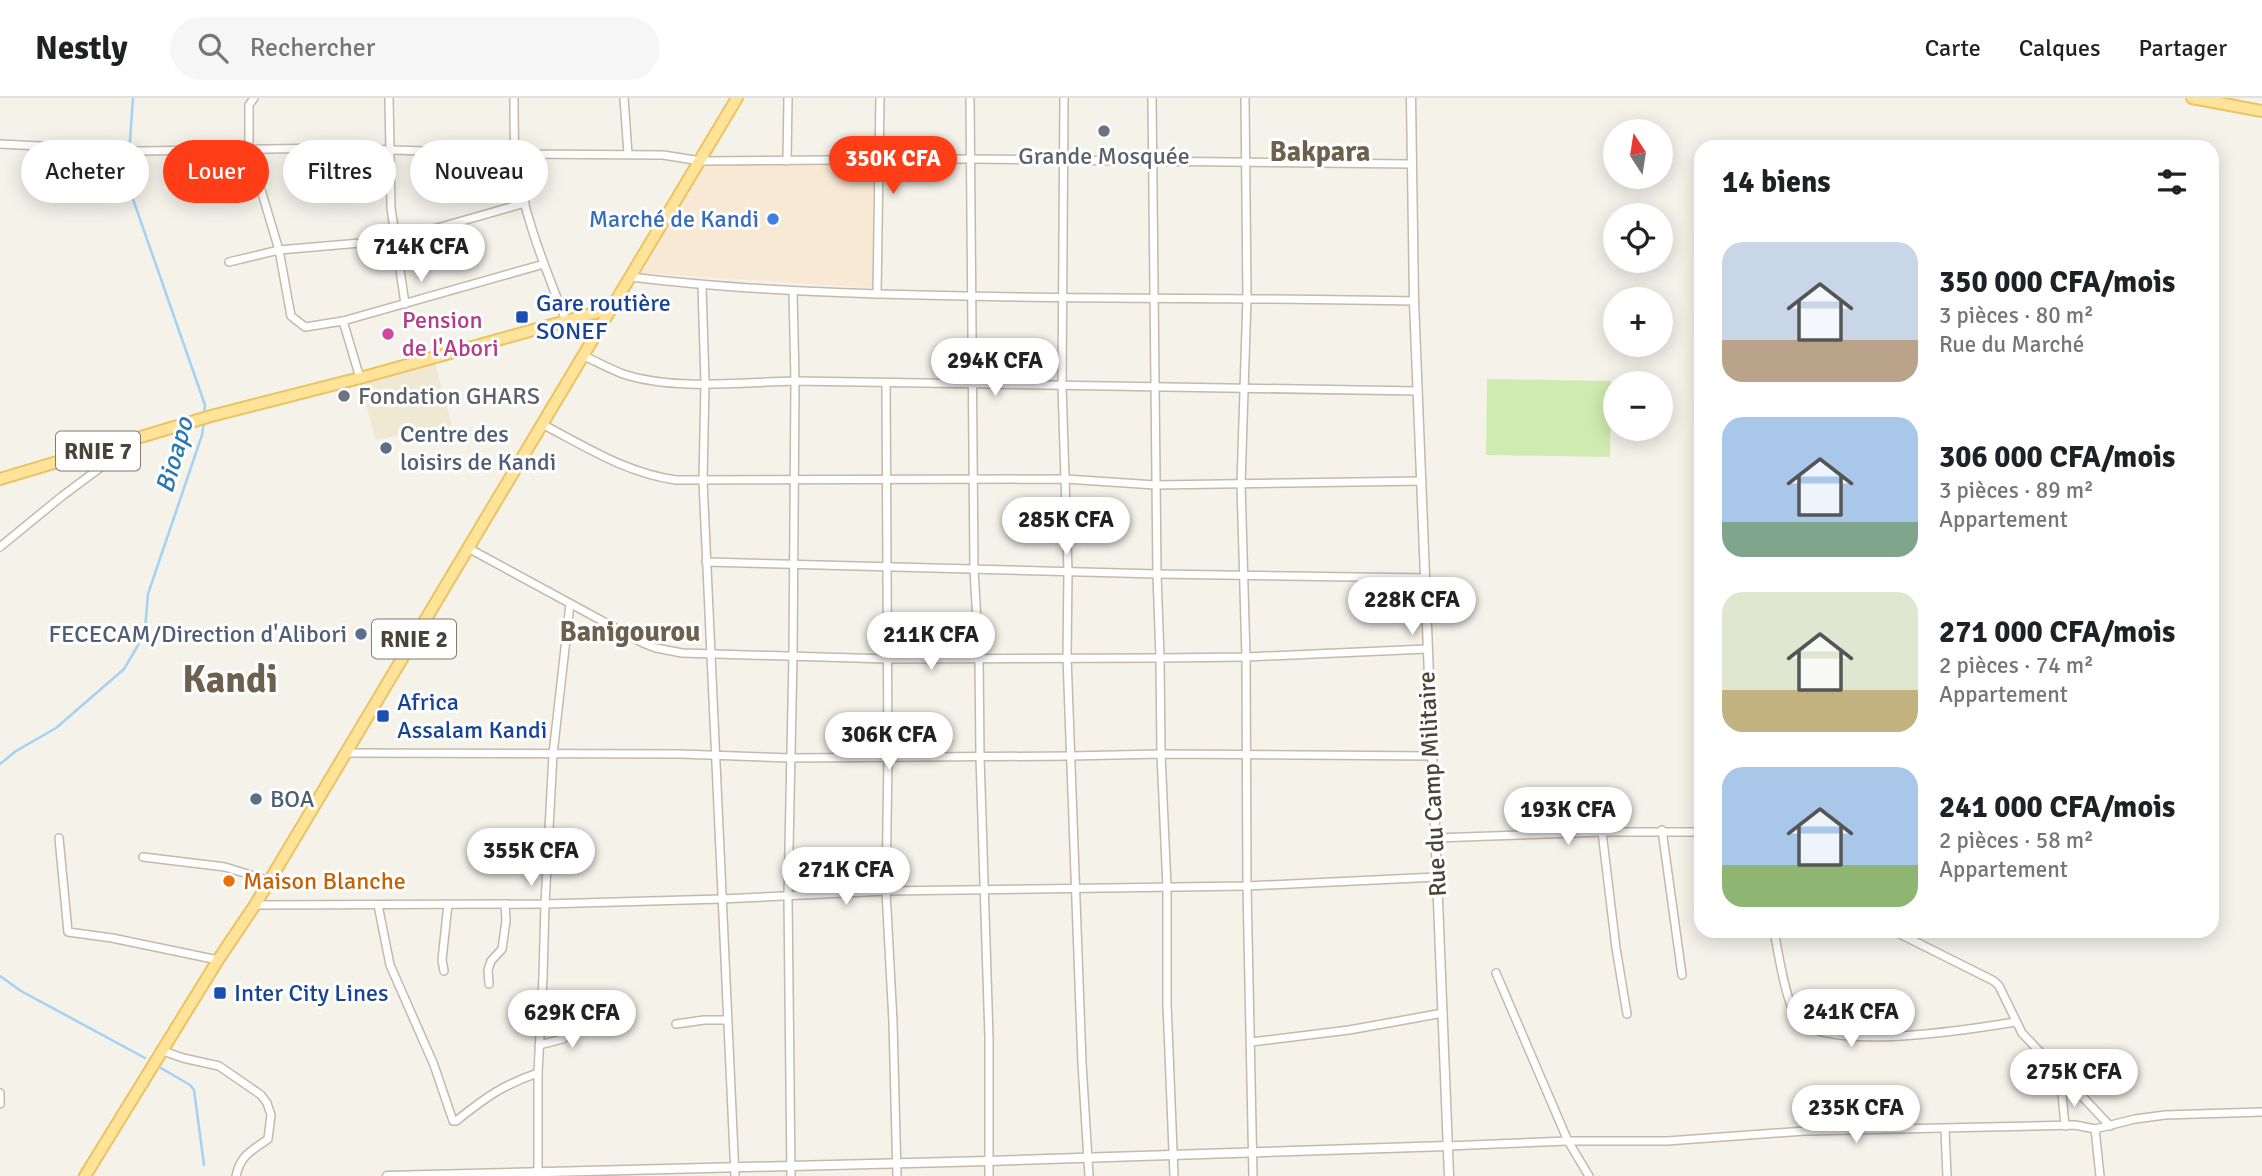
<!DOCTYPE html>
<html lang="fr">
<head>
<meta charset="utf-8">
<style>
	:root { --surface:#fff; --page:#f6f6f6; --text:#202124; --muted:#757577; --line:#e0e0e0; --accent:#ff3d17 }
	body { margin:0; font-family:Signika,sans-serif; background:var(--page); color:var(--text); height:100vh; display:flex; flex-direction:column; font-size:26px; white-space:nowrap }
	* { box-sizing:border-box; margin:0 }
	p { font-size:23px; color:var(--muted) }
	.icon { flex:none; width:38px; height:38px; fill:none; stroke:currentColor; stroke-width:2; stroke-linecap:round; stroke-linejoin:round }
	.map { position:relative; flex:1; overflow:hidden }
	.details { position:absolute; left:1694px; top:42px; width:525px; height:798px; display:flex; flex-direction:column; background:var(--surface); border-radius:21px; box-shadow:0 4px 18px #0003 }
	.details>* { flex:none }
	.guide { position:absolute; left:21px; top:42px; width:665px; height:63px; display:flex; gap:14px }
	.needle { width:46px; rotate:348deg }
	.buttons { position:absolute; left:1603px; top:21px; display:grid; gap:14px }
	.buttons a { display:grid; place-items:center; width:70px; height:70px; border-radius:50%; background:var(--surface); box-shadow:0 4px 18px #0003; font-size:35px }
	.price { position:absolute; translate:-50% -60px; padding:0 16px; border-radius:24px; background:#fff; color:#222; font-size:23px; line-height:46px; filter:drop-shadow(0 2px 4px #0008) }
	.price::after { content:''; position:absolute; left:50%; top:42px; width:21px; height:16px; margin-left:-10px; background:inherit; clip-path:polygon(0 0,100% 0,50% 100%) }
	.price.selected { background:var(--accent); color:#fff }
	ul { padding:0; list-style:none }
	li { display:flex; align-items:center; gap:21px; height:175px; padding:0 28px }
	li span { display:grid; place-items:center; flex:none; width:196px; height:140px; border-radius:21px; color:#555 }
	li>.icon { margin-inline-start:auto }
	span .icon { width:84px; height:84px; fill:#fffc; stroke-width:1 }
	li b { font-size:30px }
	h2 { display:flex; justify-content:space-between; align-items:center; height:84px; padding:0 28px; font-size:30px }
	.pill { padding:0 24px; border-radius:32px; background:var(--surface); box-shadow:0 4px 18px #0003; font-size:24px; line-height:63px }
	.pill.selected { background:var(--accent); color:#fff }
	header { display:flex; align-items:center; gap:42px; box-sizing:border-box; height:98px; padding:0 35px; background:var(--surface); border-bottom:2px solid var(--line) }
	header strong { font-size:33px }
	nav { display:flex; gap:38px; margin-inline-start:auto; font-size:24px }
	.search { width:490px; height:63px; background:var(--page); display:flex; align-items:center; gap:18px; box-sizing:border-box; padding:0 24px; border-radius:38px; color:var(--muted); font-size:26px }
	.map>svg:first-child { display:block }
</style>
</head>
<body>
<header>
<strong>Nestly</strong>
<div class="search"><svg class="icon" aria-label="search" viewBox="0 0 24 24"><circle cx="10" cy="10" r="6"/><path d="M15 15l6 6"/></svg>Rechercher</div>
<nav><a>Carte</a><a>Calques</a><a>Partager</a></nav>
</header>
<div class="map">
<svg width="2262" height="1078" viewBox="0 0 2262 1078">
	<rect width="100%" height="100%" fill="#f5f2ea"/>
	<path fill="#f8e9d4" d="M704,67H874L873,190L642,175Z"/>
	<path fill="#efe8d3" d="M435,265L452,328L376,342L360,287Z"/>
	<path fill="#d0ebb1" d="M1487,281L1611,283L1610,359L1486,357Z"/>
	<g fill="none" stroke-linecap="round" stroke-linejoin="round">
		<g stroke="#a4d2f4" stroke-width="2.5">
			<path d="M133,0L127,84L205,307L204,316"/>
			<path d="M0,666L16,653L56,630L124,571L137,549L145,531L148,496L202,337L204,323"/>
			<path d="M0,878L21,893L145,960"/>
			<path d="M161,970L190,987L194,992L204,1067"/>
		</g>
		<g stroke="#c2baab" stroke-width="10">
			<g id="minor">
				<path d="M254,0L249,7V52L279,152L291,218L305,229L343,223L544,166"/>
				<path d="M389,0L391,110L405,206"/>
				<path d="M514,0C514,18 514,37 515,55C521,112 545,169 566,223"/>
				<path d="M624,0L628,56"/>
				<path d="M970,0L974,471L979,559L980,659L989,939V1078"/>
				<path d="M1064,0L1062,288L1068,473L1067,559L1082,965L1089,1078"/>
				<path d="M1152,0L1157,476L1160,560L1161,656L1167,789V905L1174,1078"/>
				<path d="M1245,0L1247,200L1241,386L1246,559L1247,788L1253,1078"/>
				<path d="M0,46L142,53L330,50L515,56L663,57L701,63L971,61L1411,66"/>
				<path d="M787,63L788,0"/>
				<path d="M229,164L279,152L395,142L525,105"/>
				<path d="M631,179C728,191 824,195 921,197C1085,202 1249,199 1414,203"/>
				<path d="M702,188L705,285L703,383L735,1078"/>
				<path d="M877,196L880,0"/>
				<path d="M343,223L360,280"/>
				<path d="M584,258C597,264 610,271 623,276C675,293 742,284 795,283L1418,293"/>
				<path d="M886,285L888,660L886,793L893,924L897,1078"/>
				<path d="M542,326C586,349 626,375 676,382L1066,381L1155,387L1422,383"/>
				<path d="M0,449L61,399L136,343"/>
				<path d="M468,450L643,545L656,550L682,555L888,561L1160,560L1246,559L1426,551"/>
				<path d="M706,464L1157,476L1424,480"/>
				<path d="M346,655L680,656L791,660L1070,658L1161,656L1432,658"/>
				<path d="M1662,732L1682,877"/>
				<path d="M1602,734L1616,850L1627,916"/>
				<path d="M59,740L68,834L112,840L218,862"/>
				<path d="M1436,740L1602,734H1701"/>
				<path d="M143,759L225,769L270,783"/>
				<path d="M255,807L545,806L721,801L886,793L1247,788L1437,779"/>
				<path d="M378,807L390,867L434,967L453,1023H456C485,1000 502,987 538,975"/>
				<path d="M1774,833C1778,853 1786,907 1798,921C1826,955 1973,931 2015,924"/>
				<path d="M1894,833L1994,883L1999,888L2022,935L2060,975L2065,1028"/>
				<path d="M444,873L442,862L448,806"/>
				<path d="M1496,875L1568,1043L1589,1078"/>
				<path d="M489,886L488,872L491,863L502,851L506,823L505,806"/>
				<path d="M676,926L704,922H727"/>
				<path d="M1251,944L1349,932L1443,915"/>
				<path d="M539,947L563,941L581,921"/>
				<path d="M163,953L183,960L219,968L261,997L267,1005L271,1017L268,1041C252,1053 241,1056 236,1078"/>
				<path d="M2060,975L2110,1028"/>
				<path d="M0,995V1006"/>
				<path d="M2095,1031L2100,1078"/>
				<path d="M1945,1032L1947,1078"/>
				<path d="M1447,1048L1568,1043H1667L1805,1033L2075,1027L2095,1031L2135,1021L2165,1017L2262,1014"/>
				<path d="M538,1078V975L543,879L545,806L553,656L570,506"/>
				<path d="M791,1078L788,798L793,558L795,283L793,193"/>
			</g>
		</g>
		<g stroke="#c2baab" stroke-width="11">
			<g id="tertiary">
				<path d="M1411,0L1414,203L1449,1078"/>
				<path d="M387,1078L989,1063L1447,1048"/>
			</g>
		</g>
		<g stroke="#eac363" stroke-width="14">
			<g id="primary">
				<path d="M2192,0L2262,13"/>
				<path d="M0,381L211,318L360,280L613,210"/>
				<path d="M85,1078L218,862L255,807L737,0"/>
			</g>
		</g>
		<use href="#minor" stroke="#fff" stroke-width="7"/>
		<use href="#tertiary" stroke="#fff" stroke-width="8"/>
		<use href="#primary" stroke="#ffe399" stroke-width="10"/>
	</g>
	<g fill="#6b7280" stroke="#fff" stroke-width="2.5">
		<circle cx="1104" cy="33" r="7"/>
		<circle cx="344" cy="298" r="7"/>
	</g>
	<circle fill="#3f7fe0" stroke="#fff" stroke-width="2.5" cx="773" cy="121" r="7"/>
	<g fill="#1a4fb4" stroke="#fff" stroke-width="2.5">
		<rect x="515" y="212" width="14" height="14" rx="3.5"/>
		<rect x="376" y="611" width="14" height="14" rx="3.5"/>
		<rect x="213" y="888" width="14" height="14" rx="3.5"/>
	</g>
	<circle fill="#d1479c" stroke="#fff" stroke-width="2.5" cx="388" cy="236" r="7"/>
	<g fill="#5c6f8a" stroke="#fff" stroke-width="2.5">
		<circle cx="386" cy="350" r="7"/>
		<circle cx="361" cy="536" r="7"/>
		<circle cx="256" cy="701" r="7"/>
	</g>
	<circle fill="#e8710a" stroke="#fff" stroke-width="2.5" cx="229" cy="783" r="7"/>
	<g text-anchor="middle" stroke-width="6" stroke-linejoin="round" paint-order="stroke">
		<g fill="#fff" stroke="#807b73" stroke-width="2">
			<rect x="56" y="333.5" width="84" height="39" rx="5"/>
			<rect x="372" y="521.5" width="84" height="39" rx="5"/>
		</g>
		<g font-size="23" font-weight="bold" fill="#4a4337">
			<text x="98" y="361">RNIE 7</text>
			<text x="414" y="549">RNIE 2</text>
		</g>
		<g font-size="24" fill="#5b616d" stroke="#fff">
			<text x="1104" y="66">Grande Mosquée</text>
			<text x="358" y="306" text-anchor="start">Fondation GHARS</text>
		</g>
		<g font-size="24" fill="#366cbe" stroke="#fff" text-anchor="end">
			<text x="759" y="129">Marché de Kandi</text>
		</g>
		<g font-size="24" fill="#164399" stroke="#fff" text-anchor="start">
			<text x="536" y="213">Gare routière<tspan x="536" dy="28">SONEF</tspan></text>
			<text x="397" y="612">Africa<tspan x="397" dy="28">Assalam Kandi</tspan></text>
			<text x="234" y="903">Inter City Lines</text>
		</g>
		<g font-size="24" fill="#b23c85" stroke="#fff" text-anchor="start">
			<text x="402" y="230">Pension<tspan x="402" dy="28">de l'Abori</tspan></text>
		</g>
		<g font-size="24" fill="#4e5e75" stroke="#fff" text-anchor="start">
			<text x="400" y="344">Centre des<tspan x="400" dy="28">loisirs de Kandi</tspan></text>
			<text x="347" y="544" text-anchor="end">FECECAM/Direction d'Alibori</text>
			<text x="270" y="709">BOA</text>
		</g>
		<g font-size="24" fill="#4a4337" stroke="#fff">
			<text transform="translate(1432 686) rotate(-93)" y="8">Rue du Camp Militaire</text>
		</g>
		<g font-size="24" fill="#c56008" stroke="#fff" text-anchor="start">
			<text x="243" y="791">Maison Blanche</text>
		</g>
		<g font-size="26" font-style="italic" fill="#2878b4" stroke="#fff">
			<text transform="translate(174 357) rotate(-74)" y="9">Bioapo</text>
		</g>
		<g font-size="28" font-weight="bold" fill="#6d614e" stroke="#fff">
			<text x="1320" y="63">Bakpara</text>
			<text x="630" y="543">Banigourou</text>
		</g>
		<g font-size="38" font-weight="bold" fill="#6d614e" stroke="#fff">
			<text x="230" y="594">Kandi</text>
		</g>
	</g>
</svg>
<div class="buttons">
<a><svg class="needle" viewBox="-14 -14 28 28"><path d="M0-13l5 13h-10z" fill="#e53935"/><path d="M0 13l5-13h-10z" fill="#757577"/></svg></a>
<a><svg class="icon" aria-label="locate" viewBox="0 0 24 24"><circle cx="12" cy="12" r="6"/><path d="M12 2v4M12 18v4M2 12h4M18 12h4"/></svg></a>
<a>+</a>
<a>−</a>
</div>
<b class="price selected" style="left:893px;top:98px">350K CFA</b>
<b class="price" style="left:421px;top:186px">714K CFA</b>
<b class="price" style="left:995px;top:300px">294K CFA</b>
<b class="price" style="left:1066px;top:459px">285K CFA</b>
<b class="price" style="left:1412px;top:539px">228K CFA</b>
<b class="price" style="left:931px;top:574px">211K CFA</b>
<b class="price" style="left:889px;top:674px">306K CFA</b>
<b class="price" style="left:1568px;top:749px">193K CFA</b>
<b class="price" style="left:531px;top:790px">355K CFA</b>
<b class="price" style="left:846px;top:809px">271K CFA</b>
<b class="price" style="left:1851px;top:951px">241K CFA</b>
<b class="price" style="left:572px;top:952px">629K CFA</b>
<b class="price" style="left:2074px;top:1011px">275K CFA</b>
<b class="price" style="left:1856px;top:1047px">235K CFA</b>
<div class="guide">
<a class="pill">Acheter</a>
<a class="pill selected">Louer</a>
<a class="pill">Filtres</a>
<a class="pill">Nouveau</a>
</div>
<section class="details">
<h2>14 biens<svg class="icon" aria-label="filters" viewBox="0 0 24 24"><path d="M4 7h16M4 17h16"/><circle cx="9" cy="7" r="2"/><circle cx="15" cy="17" r="2"/></svg></h2>
<ul>
<li><span style="background:linear-gradient(#c9d6e8 70%,#b9a48a 0)"><svg class="icon" aria-label="home" viewBox="0 0 24 24"><path d="M3 11l9-7 9 7M6 9v11h12V9"/></svg></span><div><b>350 000 CFA/mois</b><p>3 pièces · 80 m²</p><p>Rue du Marché</p></div></li>
<li><span style="background:linear-gradient(#a9c7e8 75%,#7fa58c 0)"><svg class="icon" aria-label="home" viewBox="0 0 24 24"><path d="M3 11l9-7 9 7M6 9v11h12V9"/></svg></span><div><b>306 000 CFA/mois</b><p>3 pièces · 89 m²</p><p>Appartement</p></div></li>
<li><span style="background:linear-gradient(#dfe7d0 70%,#c2b280 0)"><svg class="icon" aria-label="home" viewBox="0 0 24 24"><path d="M3 11l9-7 9 7M6 9v11h12V9"/></svg></span><div><b>271 000 CFA/mois</b><p>2 pièces · 74 m²</p><p>Appartement</p></div></li>
<li><span style="background:linear-gradient(#a9c7e8 70%,#8fb573 0)"><svg class="icon" aria-label="home" viewBox="0 0 24 24"><path d="M3 11l9-7 9 7M6 9v11h12V9"/></svg></span><div><b>241 000 CFA/mois</b><p>2 pièces · 58 m²</p><p>Appartement</p></div></li>
</ul>
</section>
</div>
</body>
</html>
